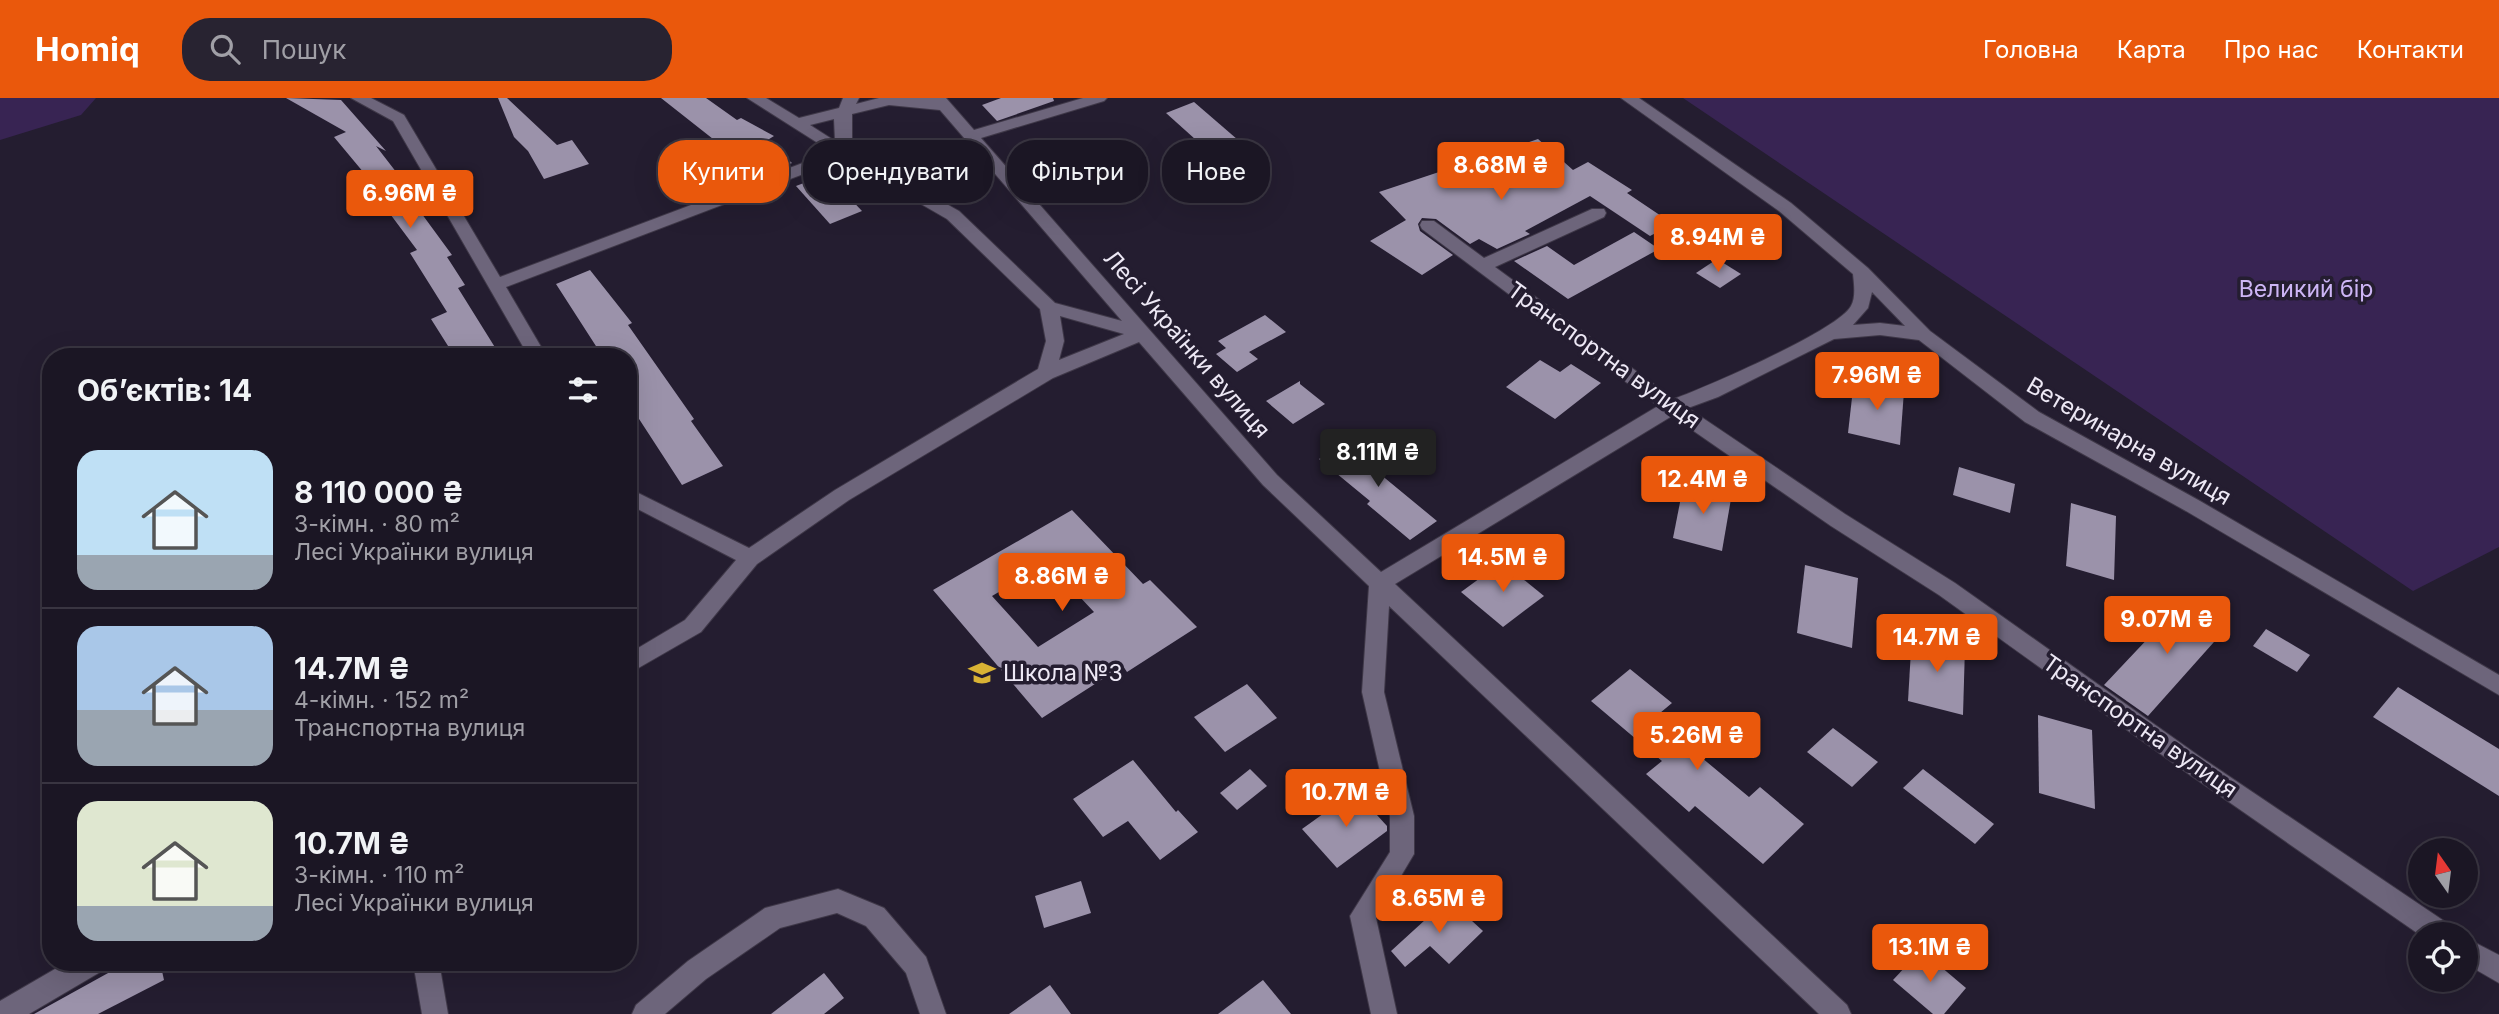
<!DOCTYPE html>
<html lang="uk">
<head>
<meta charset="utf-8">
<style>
	:root { --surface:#1b1624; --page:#282331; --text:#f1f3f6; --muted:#a09fa6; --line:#393541; --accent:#ea580c }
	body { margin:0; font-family:Inter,sans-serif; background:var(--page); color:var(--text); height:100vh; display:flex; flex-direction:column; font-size:26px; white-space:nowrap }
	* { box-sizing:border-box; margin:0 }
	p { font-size:23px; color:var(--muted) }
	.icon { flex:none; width:38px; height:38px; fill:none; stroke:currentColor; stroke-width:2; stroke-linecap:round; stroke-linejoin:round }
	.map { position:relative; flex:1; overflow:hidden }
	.side { position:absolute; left:42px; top:250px; width:595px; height:623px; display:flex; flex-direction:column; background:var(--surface); border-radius:28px; box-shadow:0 7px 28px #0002,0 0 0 2px var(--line) }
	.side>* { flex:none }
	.banner { position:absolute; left:658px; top:42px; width:665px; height:63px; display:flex; gap:14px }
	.needle { width:46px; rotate:346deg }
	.fabs { position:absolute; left:2408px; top:740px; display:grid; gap:14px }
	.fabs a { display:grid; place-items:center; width:70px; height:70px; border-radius:50%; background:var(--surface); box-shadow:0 7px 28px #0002,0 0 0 2px var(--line); font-size:35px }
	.price { position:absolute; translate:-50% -60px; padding:0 16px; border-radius:7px; background:var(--accent); color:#fff; font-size:23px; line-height:46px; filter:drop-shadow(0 2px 4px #0008) }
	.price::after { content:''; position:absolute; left:50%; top:42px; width:21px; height:16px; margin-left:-10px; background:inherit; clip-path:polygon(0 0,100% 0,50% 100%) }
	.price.current { background:#222; color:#fff }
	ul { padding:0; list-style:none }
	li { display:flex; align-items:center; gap:21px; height:175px; padding:0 35px }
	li+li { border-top:2px solid var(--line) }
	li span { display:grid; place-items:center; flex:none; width:196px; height:140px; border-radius:21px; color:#555 }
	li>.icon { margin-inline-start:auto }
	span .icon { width:84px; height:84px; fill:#fffc; stroke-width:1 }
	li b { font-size:30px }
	h2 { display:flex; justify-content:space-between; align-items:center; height:84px; padding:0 35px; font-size:30px }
	.tag { padding:0 24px; border-radius:28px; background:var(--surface); box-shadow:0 7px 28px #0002,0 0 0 2px var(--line); font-size:24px; line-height:63px }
	.tag.current { background:var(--accent); color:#fff }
	header { display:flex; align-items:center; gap:42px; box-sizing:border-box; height:98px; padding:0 35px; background:var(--accent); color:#fff }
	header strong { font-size:33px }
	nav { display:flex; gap:38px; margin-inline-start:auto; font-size:24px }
	.search { width:490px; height:63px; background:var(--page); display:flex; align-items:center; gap:18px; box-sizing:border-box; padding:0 24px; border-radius:28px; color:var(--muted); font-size:26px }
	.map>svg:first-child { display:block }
</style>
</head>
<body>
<header>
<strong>Homiq</strong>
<div class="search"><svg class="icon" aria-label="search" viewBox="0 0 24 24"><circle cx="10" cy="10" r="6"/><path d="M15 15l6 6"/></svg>Пошук</div>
<nav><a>Головна</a><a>Карта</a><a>Про нас</a><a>Контакти</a></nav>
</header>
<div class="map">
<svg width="2499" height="916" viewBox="0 0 2499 916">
	<rect width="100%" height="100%" fill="#241d30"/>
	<g fill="#382453">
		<path d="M0,0H96L81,17L0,42Z"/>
		<path d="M1683,0H2499V449L2413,493Z"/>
	</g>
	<g fill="#9b92aa" fill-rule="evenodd">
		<path d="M286,0L341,2L386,53L376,48L424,110L419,112L452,157L447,159L465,187L458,190L501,259H455L431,221L447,214L410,155L417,152L370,89L374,87L334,39L346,34Z"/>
		<path d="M498,0H507L557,47L572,42L589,66L544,81L528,53L514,39Z"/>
		<path d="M661,0H706L737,22L741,20L774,38L766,43L792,65L760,78Z"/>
		<path d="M1001,0H1053L1054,3L997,23L982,7Z"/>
		<path d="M1194,4L1245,48L1215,59L1166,15Z"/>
		<path d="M1538,41L1573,72L1588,64L1632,92L1627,95L1673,126L1650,138L1590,98L1525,133L1530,136L1497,151L1479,141L1470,146L1436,121L1422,120L1418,126L1420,133L1453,157L1422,177L1370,143L1406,122L1379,94Z"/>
		<path d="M827,76L862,113L830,126L796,88Z"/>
		<path d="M1634,134L1659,151L1568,201L1514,163L1547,148L1574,167Z"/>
		<path d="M1717,161L1741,176L1720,190L1696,175Z"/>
		<path d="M590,172L632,225L628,227L694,321L691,323L723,368L682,387L628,304V259H603L556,186Z"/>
		<path d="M1265,217L1286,234L1249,254L1258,261L1237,274L1216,256L1226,250L1218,243Z"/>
		<path d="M1540,262L1560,274L1571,266L1601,285L1555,321L1506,289Z"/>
		<path d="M1854,282L1904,293L1900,347L1848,335Z"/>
		<path d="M1300,283V286L1325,306L1293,326L1266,303Z"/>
		<path d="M1351,340L1372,357L1363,362L1437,423L1410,442L1367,406L1370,403L1319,361Z"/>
		<path d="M1959,369L2015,386L2010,415L1953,397Z"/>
		<path d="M1684,384L1732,395L1722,453L1673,440Z"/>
		<path d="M2071,405L2116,418L2114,482L2066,468Z"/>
		<path d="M1072,412L1143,486L1150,482L1197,529L1127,574L1123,568L1042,620L933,492ZM1048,465L1094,514L1038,549L992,498Z"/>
		<path d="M1502,464L1544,498L1503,529L1461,494Z"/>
		<path d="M1805,467L1858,480L1852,550L1797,535Z"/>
		<path d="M2187,499L2230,526L2148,618L2104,587Z"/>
		<path d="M2266,531L2310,557L2297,574L2253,548Z"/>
		<path d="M1912,535L1965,549L1963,617L1908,603Z"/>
		<path d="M1630,571L1672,605L1654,620L1749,699L1760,689L1804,726L1763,766L1695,708L1689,714L1646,676L1662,663L1591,603Z"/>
		<path d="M1247,586L1277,620L1225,654L1194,619Z"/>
		<path d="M2398,589L2499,651V698L2373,619Z"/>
		<path d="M2038,617L2092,632L2095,711L2039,695Z"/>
		<path d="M1833,630L1878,664L1852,689L1807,654Z"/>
		<path d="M1133,662L1176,714L1178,712L1198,734L1160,762L1128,723L1103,739L1073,701Z"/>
		<path d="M1250,671L1267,688L1237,712L1220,695Z"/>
		<path d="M1923,671L1994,726L1975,746L1903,690Z"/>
		<path d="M1355,693L1387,728V733L1337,770L1302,731Z"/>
		<path d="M1081,783L1091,815L1044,830L1035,798Z"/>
		<path d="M1448,801L1483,833L1449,866L1430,848L1405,869L1391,853Z"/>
		<path d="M1921,852L1966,890L1944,916H1933L1893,882Z"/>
		<path d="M128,864H160L164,882L98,916H34Z"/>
		<path d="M824,875L844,900L824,916H771Z"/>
		<path d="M1263,882L1291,916H1218Z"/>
		<path d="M1050,887L1071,916H1009Z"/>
	</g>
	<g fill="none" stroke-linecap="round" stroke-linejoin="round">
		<g stroke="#3f3848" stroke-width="2">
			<g id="minor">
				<path d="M351,0H371L404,17L500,179L832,54L747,0H766L799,20L839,10L843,0H859L856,6L879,0H946L974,32L1083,0H1107L1104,3L981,40L1277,377L1381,474L1658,308L1422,131L1420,127L1422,123H1434L1484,160L1592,111H1604L1606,115L1604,119L1495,169L1674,301C1706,289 1837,233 1851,208C1856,199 1854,186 1853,176L1779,113L1621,0H1639L1791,105L1868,170L1930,233L2039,314L2200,403L2499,577V597L2186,413L2025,324L1919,242L1880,237L1834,241L1718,299L1688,310L1845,416L1955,485L2199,658L2450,827L2454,836L2420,837L2183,672L1939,497L1831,428L1672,318L1395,486L1847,907L1851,916H1819L1389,508L1384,594L1414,718V756L1376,820L1397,916H1371L1350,818L1390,754V718L1362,594L1369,488L1263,387L1139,244L1053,280L849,402L757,466L701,534L628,576V556L685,522L736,462L628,406V390L749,450L835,392L1038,271L1046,243L1040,211L947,121L843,61L506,189L547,259H529L393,23ZM889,7L940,12L1122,223L1055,205L959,113L852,53V16ZM834,21L835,43L810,27ZM1872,194L1905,228L1880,225L1853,227L1868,210ZM1060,218L1124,236L1059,262L1064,243Z"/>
				<path d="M838,791L884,810L926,859L946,916H920L906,875L866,828L837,815L780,830L706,881L665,916H632L636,907L688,863L765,810Z"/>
				<path d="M2466,840L2499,857V885L2466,866Z"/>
				<path d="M67,864H106L102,873L29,916H0V903Z"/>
				<path d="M413,864H439L448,916H422Z"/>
			</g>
		</g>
		<use href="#minor" fill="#6d657b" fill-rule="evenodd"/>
	</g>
	<defs>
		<g id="school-bare" transform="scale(2.1)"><path d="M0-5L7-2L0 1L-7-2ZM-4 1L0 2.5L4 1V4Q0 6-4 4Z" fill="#d9b334" stroke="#241d30" stroke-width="2.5" paint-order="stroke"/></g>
	</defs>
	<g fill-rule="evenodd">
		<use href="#school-bare" x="982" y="575"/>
	</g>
	<g text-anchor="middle" stroke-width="7" stroke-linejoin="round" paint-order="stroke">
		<g font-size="23" fill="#cdb5f5" stroke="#241d30">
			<text x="2306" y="199">Великий бір</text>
		</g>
		<g font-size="23" fill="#ede8f5" stroke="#241d30">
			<text transform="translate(1187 246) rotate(49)" y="8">Лесі Українки вулиця</text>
			<text transform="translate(1604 257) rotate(36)" y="8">Транспортна вулиця</text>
			<text transform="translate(2129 343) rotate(30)" y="8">Ветеринарна вулиця</text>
			<text transform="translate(2140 628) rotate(35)" y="8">Транспортна вулиця</text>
		</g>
		<g font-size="23" fill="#ede8f5" stroke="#241d30" text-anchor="start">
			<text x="1003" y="583">Школа №3</text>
		</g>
	</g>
</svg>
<div class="fabs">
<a><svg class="needle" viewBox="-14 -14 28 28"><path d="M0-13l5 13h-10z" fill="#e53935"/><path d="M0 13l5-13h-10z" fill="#a09fa6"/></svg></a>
<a><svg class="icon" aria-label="locate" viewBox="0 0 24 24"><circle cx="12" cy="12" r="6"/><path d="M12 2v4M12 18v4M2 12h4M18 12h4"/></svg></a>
</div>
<b class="price" style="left:1501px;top:104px">8.68M ₴</b>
<b class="price" style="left:410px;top:132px">6.96M ₴</b>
<b class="price" style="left:1718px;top:176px">8.94M ₴</b>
<b class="price" style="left:1877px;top:314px">7.96M ₴</b>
<b class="price current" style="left:1378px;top:391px">8.11M ₴</b>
<b class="price" style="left:1703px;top:418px">12.4M ₴</b>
<b class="price" style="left:1503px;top:496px">14.5M ₴</b>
<b class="price" style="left:1062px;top:515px">8.86M ₴</b>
<b class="price" style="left:2167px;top:558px">9.07M ₴</b>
<b class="price" style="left:1937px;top:576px">14.7M ₴</b>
<b class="price" style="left:1697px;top:674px">5.26M ₴</b>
<b class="price" style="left:1346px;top:731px">10.7M ₴</b>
<b class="price" style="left:1439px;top:837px">8.65M ₴</b>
<b class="price" style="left:1930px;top:886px">13.1M ₴</b>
<div class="banner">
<a class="tag current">Купити</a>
<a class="tag">Орендувати</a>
<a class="tag">Фільтри</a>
<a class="tag">Нове</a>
</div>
<section class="side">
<h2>Об’єктів: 14<svg class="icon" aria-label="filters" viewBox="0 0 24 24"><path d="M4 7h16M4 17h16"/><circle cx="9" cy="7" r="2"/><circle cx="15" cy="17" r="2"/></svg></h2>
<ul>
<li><span style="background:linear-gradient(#bfe0f5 75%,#9aa5b1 0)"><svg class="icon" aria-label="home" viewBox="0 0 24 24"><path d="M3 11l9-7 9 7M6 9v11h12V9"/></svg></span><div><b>8 110 000 ₴</b><p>3-кімн. · 80 m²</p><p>Лесі Українки вулиця</p></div></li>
<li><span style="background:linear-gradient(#a9c7e8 60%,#9aa5b1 0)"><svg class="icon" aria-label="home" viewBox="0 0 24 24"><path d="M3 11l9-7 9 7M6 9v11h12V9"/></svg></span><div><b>14.7M ₴</b><p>4-кімн. · 152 m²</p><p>Транспортна вулиця</p></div></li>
<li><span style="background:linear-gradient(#dfe7d0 75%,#9aa5b1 0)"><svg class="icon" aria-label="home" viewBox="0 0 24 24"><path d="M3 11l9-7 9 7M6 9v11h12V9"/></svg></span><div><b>10.7M ₴</b><p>3-кімн. · 110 m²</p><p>Лесі Українки вулиця</p></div></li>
</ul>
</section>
</div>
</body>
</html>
